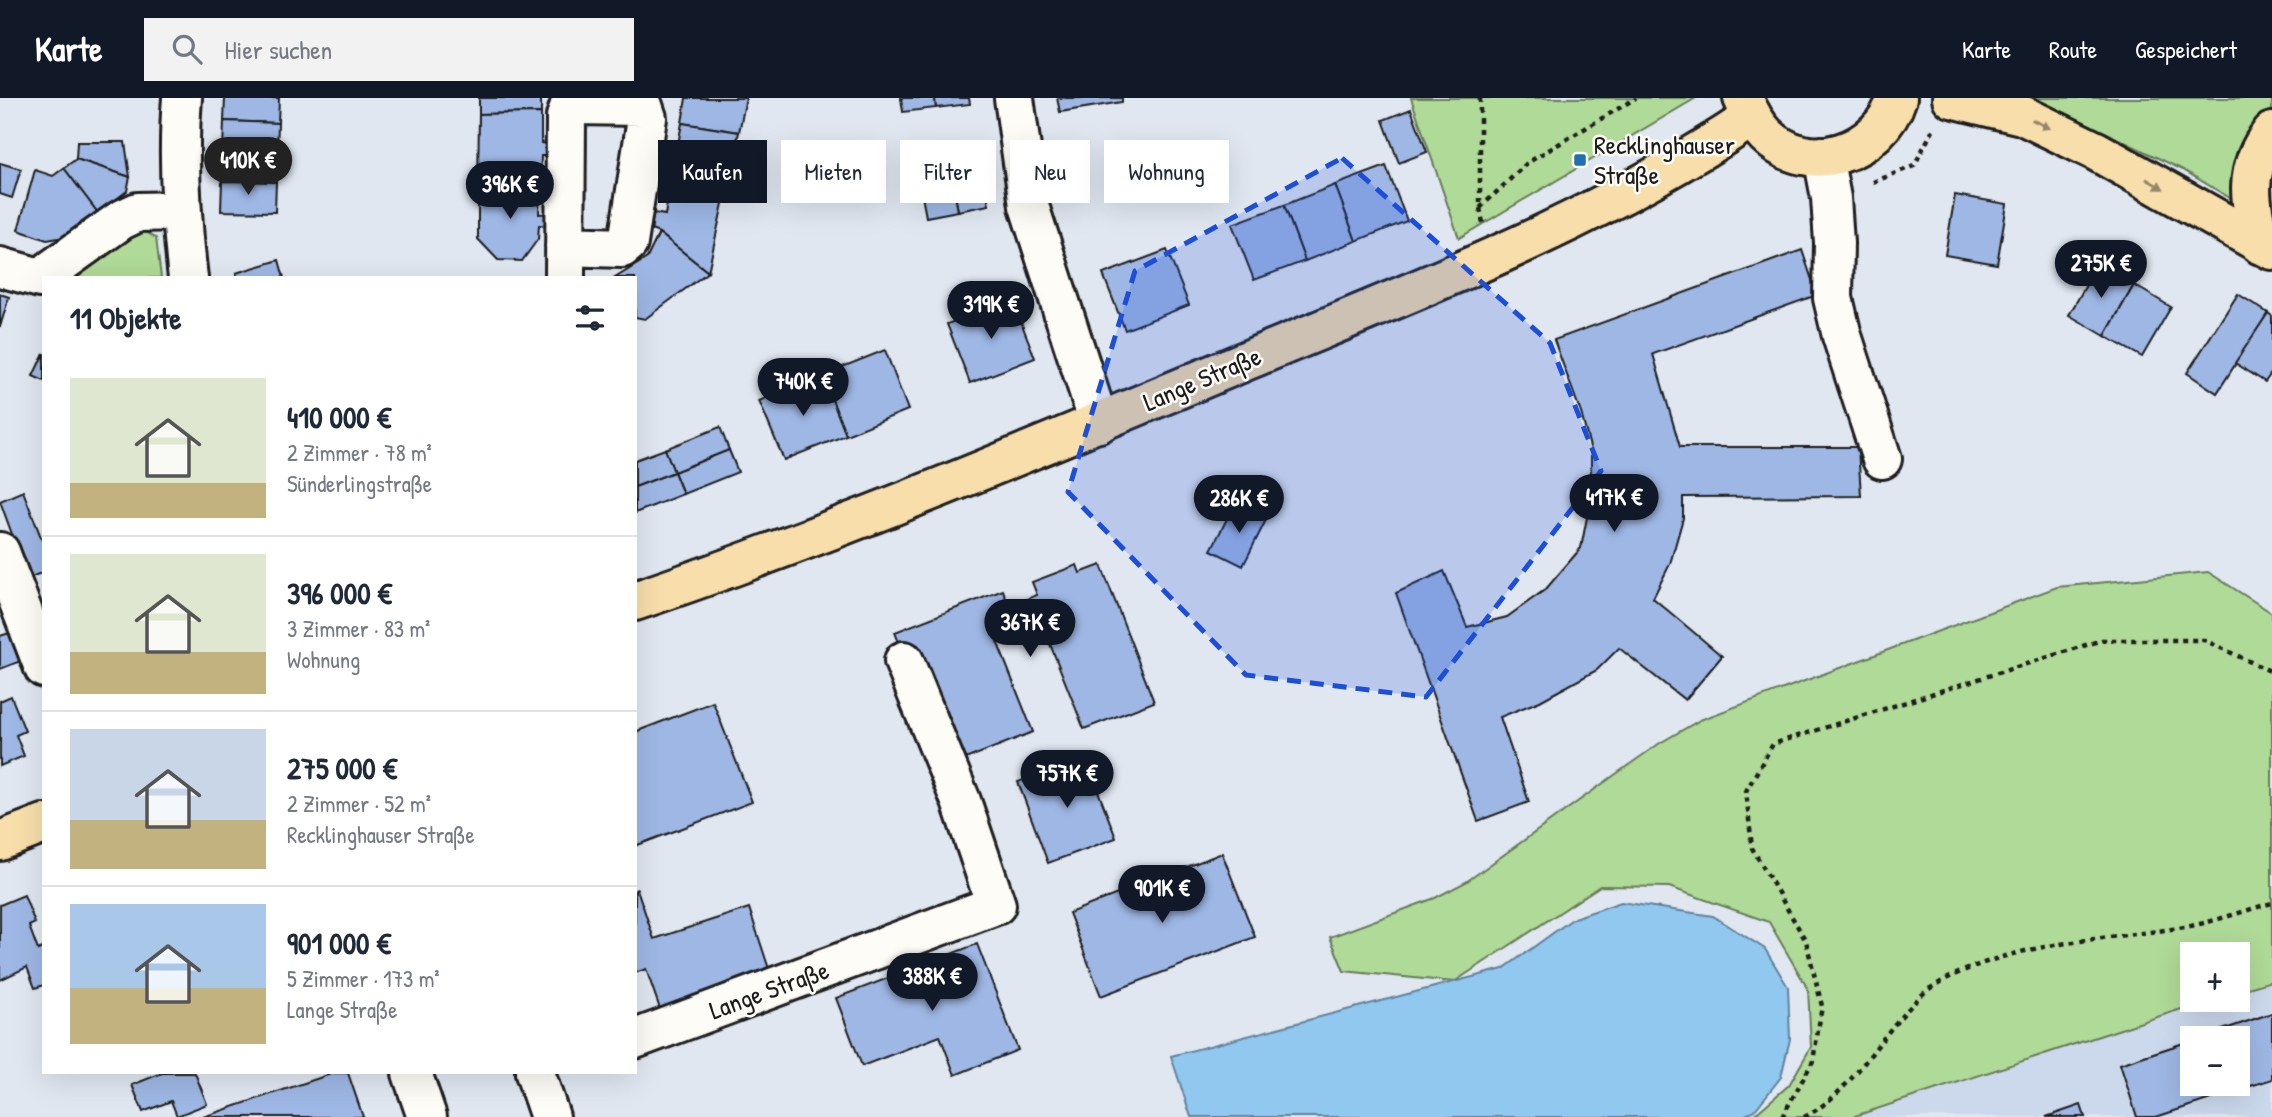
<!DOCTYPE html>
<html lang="de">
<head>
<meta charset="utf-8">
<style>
	:root { --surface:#fff; --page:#f2f2f3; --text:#1f2937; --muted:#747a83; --line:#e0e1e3; --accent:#111827 }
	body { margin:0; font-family:"Patrick Hand",sans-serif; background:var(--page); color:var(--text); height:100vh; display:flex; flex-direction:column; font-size:26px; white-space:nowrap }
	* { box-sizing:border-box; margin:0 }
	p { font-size:23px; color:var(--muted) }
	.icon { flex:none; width:38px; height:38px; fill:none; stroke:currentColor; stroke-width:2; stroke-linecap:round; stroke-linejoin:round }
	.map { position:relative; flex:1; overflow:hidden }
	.sheet { position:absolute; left:42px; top:178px; width:595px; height:798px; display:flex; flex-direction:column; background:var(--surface); border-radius:0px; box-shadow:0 7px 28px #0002 }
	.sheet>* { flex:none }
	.top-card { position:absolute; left:658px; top:42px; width:665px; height:63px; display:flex; gap:14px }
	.buttons { position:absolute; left:2180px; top:844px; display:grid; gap:14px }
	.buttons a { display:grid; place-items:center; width:70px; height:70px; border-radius:0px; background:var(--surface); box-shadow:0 7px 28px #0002; font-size:35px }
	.price { position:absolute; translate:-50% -60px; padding:0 16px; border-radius:24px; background:var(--accent); color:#fff; font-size:23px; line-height:46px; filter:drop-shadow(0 2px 4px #0008) }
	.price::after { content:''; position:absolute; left:50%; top:42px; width:21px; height:16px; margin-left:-10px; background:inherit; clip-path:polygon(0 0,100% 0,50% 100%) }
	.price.active { background:#222; color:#fff }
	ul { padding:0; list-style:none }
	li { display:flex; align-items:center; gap:21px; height:175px; padding:0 28px }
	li+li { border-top:2px solid var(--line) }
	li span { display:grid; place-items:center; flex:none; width:196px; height:140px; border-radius:0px; color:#555 }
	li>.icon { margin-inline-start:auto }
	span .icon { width:84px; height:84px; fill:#fffc; stroke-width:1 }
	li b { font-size:30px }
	h2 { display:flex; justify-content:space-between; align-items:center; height:84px; padding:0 28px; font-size:30px }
	.chip { padding:0 24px; border-radius:0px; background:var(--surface); box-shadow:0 7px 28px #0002; font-size:24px; line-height:63px }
	.chip.active { background:var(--accent); color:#fff }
	header { display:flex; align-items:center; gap:42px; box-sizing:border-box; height:98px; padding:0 35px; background:var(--accent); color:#fff }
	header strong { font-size:33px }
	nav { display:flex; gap:38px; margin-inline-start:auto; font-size:24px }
	.search { width:490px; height:63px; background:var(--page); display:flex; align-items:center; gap:18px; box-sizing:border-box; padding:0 24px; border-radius:0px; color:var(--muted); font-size:26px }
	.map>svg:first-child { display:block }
</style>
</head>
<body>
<header>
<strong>Karte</strong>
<div class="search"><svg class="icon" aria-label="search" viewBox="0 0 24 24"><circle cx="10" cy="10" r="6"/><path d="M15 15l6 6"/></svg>Hier suchen</div>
<nav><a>Karte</a><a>Route</a><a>Gespeichert</a></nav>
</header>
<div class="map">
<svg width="2272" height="1019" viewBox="0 0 2272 1019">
	<rect width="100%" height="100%" fill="#e0e7f1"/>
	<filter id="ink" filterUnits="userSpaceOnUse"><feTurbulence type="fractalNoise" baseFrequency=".0143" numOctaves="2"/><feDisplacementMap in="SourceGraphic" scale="14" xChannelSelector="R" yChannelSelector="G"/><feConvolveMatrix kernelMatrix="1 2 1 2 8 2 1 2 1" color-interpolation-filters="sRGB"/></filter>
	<g filter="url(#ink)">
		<path fill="#ccd9ed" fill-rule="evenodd" d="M2272,883V1019H1852L2175,913L2212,901H2238V893ZM2193,940H2238V985H2193Z"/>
		<g fill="#b0da97" stroke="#667b5a" stroke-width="2">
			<path d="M1411,0H1696L1459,140Z"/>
			<path d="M2015,0H2272V125L2183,72L2052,9Z"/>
			<path d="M142,132L156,140L161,180H70L125,137Z"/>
			<path d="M2208,474L2272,515V883L2238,893V856H2193V901H2212L1852,1019H1752L1789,987L1811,949L1808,891L1769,824L1669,789L1600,788L1454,884L1344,873L1330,839L1435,800L1466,784L1623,671L1660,645L1700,622L2057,489Z"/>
		</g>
		<path fill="#90c8ef" stroke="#62839b" stroke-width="2" d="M1621,804L1713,818L1765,851L1788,889L1790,941L1781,979L1755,1012L1742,1019H1191L1171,958L1503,871L1574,820Z"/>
		<g fill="#9eb7e4" stroke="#1c1c1c" stroke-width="2">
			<path d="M225,0H279L278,25L224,23Z"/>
			<path d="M479,0H541V15L479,16Z"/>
			<path d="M686,0H746L739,34L682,25Z"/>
			<path d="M901,0H935L936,10L903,14Z"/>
			<path d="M935,0H969L970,6L936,10Z"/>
			<path d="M1057,0H1122V4L1060,14Z"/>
			<path d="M1411,11L1427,54L1399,65L1383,22Z"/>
			<path d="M541,15V45L558,47V58H541L540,89H478L479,16Z"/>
			<path d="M224,23L278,25L277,55L223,53Z"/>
			<path d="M682,25L739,34L724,101L670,89L674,64L663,63L664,50L677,52Z"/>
			<path d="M77,44H125L130,79L76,61Z"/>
			<path d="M223,53L277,55L276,84L222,83Z"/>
			<path d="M76,61L130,79L127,93L98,115L64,70Z"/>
			<path d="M981,61L989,107L958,113L949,66Z"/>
			<path d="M0,65L21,71L12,100L0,96Z"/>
			<path d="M949,66L958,113L926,119L917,72Z"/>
			<path d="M1386,68L1407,123L1356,143L1335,87Z"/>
			<path d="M64,70L98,115L70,138L47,142L18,132L35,72L53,78Z"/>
			<path d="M222,83L276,84L275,114L221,113Z"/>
			<path d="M1335,87L1356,143L1305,163L1284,107Z"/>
			<path d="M478,89H540L539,116L554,115V128L539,127L538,141L522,163L498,162L478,141Z"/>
			<path d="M670,89L724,101L708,174L659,135L651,132L653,115L665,117Z"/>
			<path d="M1955,97L2007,106L1997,166L1945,157Z"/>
			<path d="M1284,107L1305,163L1254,182L1232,126Z"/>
			<path d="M659,135L708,174L645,221L635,219V180H615L647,160Z"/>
			<path d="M1167,152L1189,207L1125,232L1103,176Z"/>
			<path d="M1802,152L1817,197L1653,256L1680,349H1858L1861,398L1683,399V420L1670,466L1653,500L1722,558L1685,602L1619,550L1597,572L1540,603L1500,619L1529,704L1478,723L1396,495L1444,473L1467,529L1507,519L1546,491L1581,450L1591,399V353L1581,315L1554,242Z"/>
			<path d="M279,162L284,180H238L236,175Z"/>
			<path d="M2098,166L2134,187L2105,238L2069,217Z"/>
			<path d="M2134,187L2171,209L2142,259L2105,238Z"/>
			<path d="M0,196L9,199L0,229Z"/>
			<path d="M2238,196L2268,215L2217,295L2187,275Z"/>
			<path d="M1012,201L1035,260L970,285L947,226Z"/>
			<path d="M2268,215L2272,218V274L2265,284L2235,265Z"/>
			<path d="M885,252L908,312L846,337L822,277Z"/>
			<path d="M44,255V283L33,278Z"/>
			<path d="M822,277L846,337L784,362L759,303Z"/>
			<path d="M720,329L729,352L674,374L665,351Z"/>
			<path d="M665,351L674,374L635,389V362Z"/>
			<path d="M729,352L738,374L683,396L674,374Z"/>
			<path d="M674,374L683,396L635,415V389Z"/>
			<path d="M23,393L44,447V474L28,480L0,403Z"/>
			<path d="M1234,407L1266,422L1243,468L1211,452Z"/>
			<path d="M1077,467L1080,475L1101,467L1154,604L1084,631L1036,511L991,528L1033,634L963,662L918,547L902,553L895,534L1003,492L1009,508L1037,497L1032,484Z"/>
			<path d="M16,533L26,561L0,571V538Z"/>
			<path d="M11,598L25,633L16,637L24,658L0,668V603Z"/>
			<path d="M713,604L752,704L635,748V634Z"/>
			<path d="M1085,659L1116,740L1048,765L1018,684Z"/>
			<path d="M1222,755L1255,839L1101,898L1069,815Z"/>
			<path d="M637,791L654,841L749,810L770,874L660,911L646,871L635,875V792Z"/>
			<path d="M24,797L35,825L29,828L38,852L44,849V887L35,890L27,869L0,882V807Z"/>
			<path d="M977,846L1018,952L955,977L940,938L862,968L836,900Z"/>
			<path d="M2272,915V981L2156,1019H2137L2120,966L2193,942V985H2238V940H2199Z"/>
			<path d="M162,975H195L207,1006L177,1018L171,1003L143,1014L132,987Z"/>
			<path d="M334,975H348L363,1019H203Z"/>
			<path d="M2081,1007L2085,1019H2046Z"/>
		</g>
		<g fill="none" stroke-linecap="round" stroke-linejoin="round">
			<g stroke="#1c1c1c" stroke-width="44">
				<g id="minor">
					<path d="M182,0C177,61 181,120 188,180"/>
					<path d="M1014,0L1029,108L1099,325"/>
					<path d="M1823,58L1831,100L1834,145L1833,200L1842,238L1882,361"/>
					<path d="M0,169L40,180L121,122L138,114L180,113"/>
					<path d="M565,180L566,19L570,7L643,8L647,20L628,145L622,150L565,148"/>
					<path d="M0,454L44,570"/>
					<path d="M635,941L996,807L961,703L904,563"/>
					<path d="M412,975L427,1019"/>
					<path d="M535,975L550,1019"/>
				</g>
			</g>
			<g stroke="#1c1c1c" stroke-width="44">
				<g id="major">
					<path d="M1743,0C1749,14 1755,26 1766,37C1809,80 1880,54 1897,0"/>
					<path d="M1952,0L2022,17L2096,53L2272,152"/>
					<path d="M2261,147C2249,104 2243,71 2272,34"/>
					<path d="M635,503C844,432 1047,346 1250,261C1421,190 1597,124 1751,20"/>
					<path d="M0,743L44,726"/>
				</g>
			</g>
			<g stroke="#1c1c1c" stroke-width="4.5" stroke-dasharray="5 5" stroke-linecap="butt">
				<path d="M1480,0V110L1483,125"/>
				<path d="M1873,84L1914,68L1935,28"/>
				<path d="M1480,110L1527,65L1636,0"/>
				<path d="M1782,1019L1813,963L1822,908L1806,843L1752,750L1746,693L1773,646L2102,542H2204L2272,574"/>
				<path d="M1804,1019C1851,995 1874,946 1910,909C1916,903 1922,896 1929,891C2006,843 2098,843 2185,829C2214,824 2243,813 2272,805"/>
			</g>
			<use href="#minor" stroke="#fdfcf7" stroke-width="38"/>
			<use href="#major" stroke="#f8deab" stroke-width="38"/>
		</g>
		<defs><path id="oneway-solid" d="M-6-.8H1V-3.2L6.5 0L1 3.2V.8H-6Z" transform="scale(1.75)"/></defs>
		<g fill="#95876b">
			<use href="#oneway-solid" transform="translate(2041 26) rotate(26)"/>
			<use href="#oneway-solid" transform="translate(2155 86) rotate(30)"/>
		</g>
	</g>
	<path fill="#1d4ed8" fill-opacity="0.2" stroke="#1d4ed8" stroke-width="5" stroke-dasharray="14 9" stroke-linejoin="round" d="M1342,60L1550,245L1601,373L1426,599L1246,577L1068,394L1135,173Z"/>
	<rect fill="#1f6fb2" stroke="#fdfcf7" stroke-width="2.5" x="1573" y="55" width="14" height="14" rx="3.5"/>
	<g text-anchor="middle" stroke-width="5" stroke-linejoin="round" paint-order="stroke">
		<g font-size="26" fill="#1c1c1c" stroke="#fdfcf7" text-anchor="start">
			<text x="1594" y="56">Recklinghauser<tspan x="1594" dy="30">Straße</tspan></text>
		</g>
		<g font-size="26" fill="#1c1c1c" stroke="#fdfcf7">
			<text transform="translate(1202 281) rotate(-23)" y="9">Lange Straße</text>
			<text transform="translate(769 892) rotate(-20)" y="9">Lange Straße</text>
		</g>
	</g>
</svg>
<div class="buttons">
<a>+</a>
<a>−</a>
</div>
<b class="price active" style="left:248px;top:99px">410K €</b>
<b class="price" style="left:510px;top:123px">396K €</b>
<b class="price" style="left:2101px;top:202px">275K €</b>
<b class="price" style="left:991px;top:243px">319K €</b>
<b class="price" style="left:803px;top:320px">740K €</b>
<b class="price" style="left:1614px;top:436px">417K €</b>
<b class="price" style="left:1239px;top:437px">286K €</b>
<b class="price" style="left:1030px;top:561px">367K €</b>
<b class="price" style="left:1067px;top:712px">757K €</b>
<b class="price" style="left:1162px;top:827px">901K €</b>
<b class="price" style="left:932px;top:915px">388K €</b>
<div class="top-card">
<a class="chip active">Kaufen</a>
<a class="chip">Mieten</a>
<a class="chip">Filter</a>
<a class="chip">Neu</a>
<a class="chip">Wohnung</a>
</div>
<section class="sheet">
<h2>11 Objekte<svg class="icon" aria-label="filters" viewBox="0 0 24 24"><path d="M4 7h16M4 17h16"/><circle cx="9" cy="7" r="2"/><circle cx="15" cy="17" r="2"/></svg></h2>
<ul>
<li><span style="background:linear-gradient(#dfe7d0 75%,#c2b280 0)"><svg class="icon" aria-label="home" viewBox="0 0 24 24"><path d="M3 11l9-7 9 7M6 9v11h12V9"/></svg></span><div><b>410 000 €</b><p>2 Zimmer · 78 m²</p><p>Sünderlingstraße</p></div></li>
<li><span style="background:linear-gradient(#dfe7d0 70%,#c2b280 0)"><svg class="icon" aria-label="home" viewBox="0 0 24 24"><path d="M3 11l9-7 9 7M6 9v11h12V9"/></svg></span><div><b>396 000 €</b><p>3 Zimmer · 83 m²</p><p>Wohnung</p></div></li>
<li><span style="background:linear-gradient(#c9d6e8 65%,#c2b280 0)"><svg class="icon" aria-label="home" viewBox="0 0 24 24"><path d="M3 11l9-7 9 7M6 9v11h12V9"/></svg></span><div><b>275 000 €</b><p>2 Zimmer · 52 m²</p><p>Recklinghauser Straße</p></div></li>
<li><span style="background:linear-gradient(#a9c7e8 60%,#c2b280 0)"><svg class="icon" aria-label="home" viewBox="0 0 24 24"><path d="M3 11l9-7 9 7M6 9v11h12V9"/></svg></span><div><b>901 000 €</b><p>5 Zimmer · 173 m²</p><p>Lange Straße</p></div></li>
</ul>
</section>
</div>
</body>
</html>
